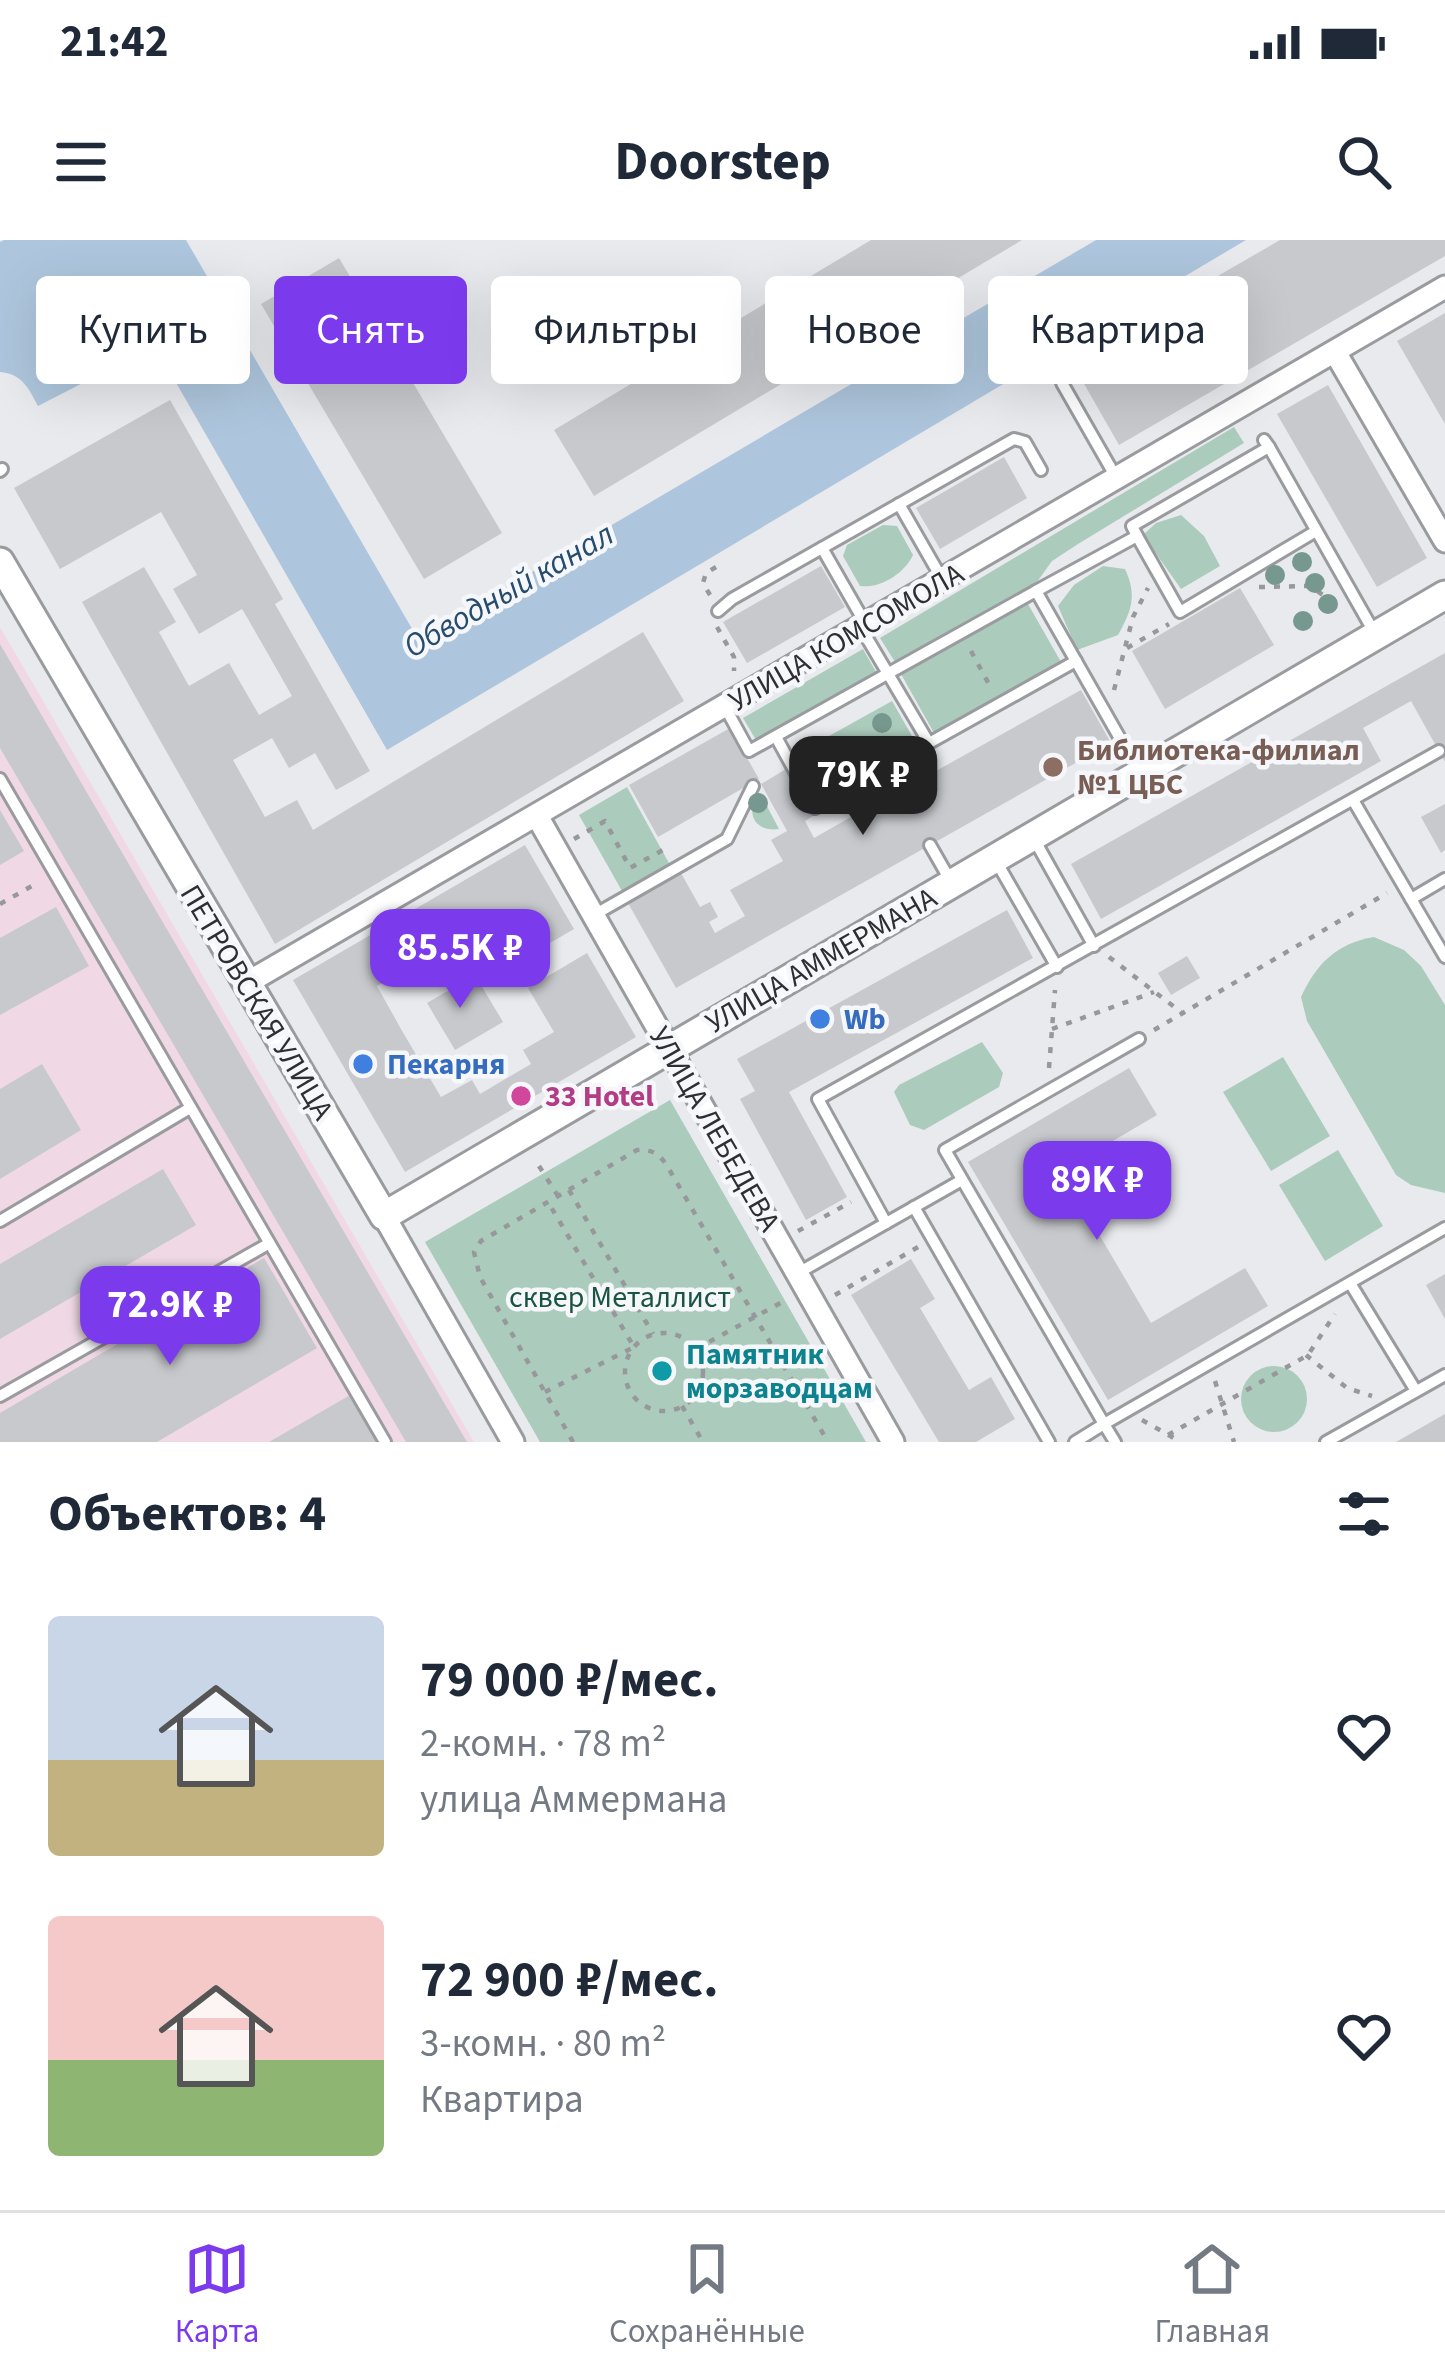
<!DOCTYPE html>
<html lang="ru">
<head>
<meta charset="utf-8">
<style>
	:root { --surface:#fff; --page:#f2f2f3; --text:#1f2937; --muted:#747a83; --line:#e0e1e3; --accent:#7c3aed }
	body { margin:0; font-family:"Source Sans 3",sans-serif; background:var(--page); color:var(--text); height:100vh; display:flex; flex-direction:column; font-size:45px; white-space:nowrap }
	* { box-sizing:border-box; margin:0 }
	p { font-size:39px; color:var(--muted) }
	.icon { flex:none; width:66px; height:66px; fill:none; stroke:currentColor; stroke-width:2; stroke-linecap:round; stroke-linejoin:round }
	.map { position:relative; height:1202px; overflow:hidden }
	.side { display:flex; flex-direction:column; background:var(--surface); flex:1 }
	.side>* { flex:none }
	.hud { position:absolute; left:36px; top:36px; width:1374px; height:108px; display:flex; gap:24px }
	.price { position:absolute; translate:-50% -102px; padding:0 27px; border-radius:24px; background:var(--accent); color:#fff; font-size:39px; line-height:78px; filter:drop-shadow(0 3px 6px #0008) }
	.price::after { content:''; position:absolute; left:50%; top:72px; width:36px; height:27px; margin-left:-18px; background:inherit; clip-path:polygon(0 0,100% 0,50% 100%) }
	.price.current { background:#222; color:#fff }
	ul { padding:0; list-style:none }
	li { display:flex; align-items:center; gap:36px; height:300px; padding:0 48px }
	li span { display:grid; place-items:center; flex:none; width:336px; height:240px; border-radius:12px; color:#555 }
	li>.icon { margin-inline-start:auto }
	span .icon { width:144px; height:144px; fill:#fffc; stroke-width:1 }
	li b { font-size:51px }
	h2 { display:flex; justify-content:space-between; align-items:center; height:144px; padding:0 48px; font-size:51px }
	.chip { padding:0 42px; border-radius:12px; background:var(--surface); box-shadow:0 12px 48px #0002; font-size:42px; line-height:108px }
	.chip.current { background:var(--accent); color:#fff }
	.status { display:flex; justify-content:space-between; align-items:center; height:84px; padding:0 60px; background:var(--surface); direction:ltr }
	.status svg { height:33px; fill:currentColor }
	header { display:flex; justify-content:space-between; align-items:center; height:156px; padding:0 48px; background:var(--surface); font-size:54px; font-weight:700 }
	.tab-bar { display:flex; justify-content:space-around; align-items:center; height:168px; border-top:3px solid var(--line); background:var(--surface); font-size:33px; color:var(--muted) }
	.tab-bar a { display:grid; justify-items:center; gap:6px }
	.tab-bar .current { color:var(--accent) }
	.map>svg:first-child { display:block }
</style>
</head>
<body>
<div class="status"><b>21:42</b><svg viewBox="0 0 49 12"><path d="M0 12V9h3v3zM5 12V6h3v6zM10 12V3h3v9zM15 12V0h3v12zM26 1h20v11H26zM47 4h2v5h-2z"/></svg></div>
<header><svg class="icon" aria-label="menu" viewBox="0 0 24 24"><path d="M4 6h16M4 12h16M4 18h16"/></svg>Doorstep<svg class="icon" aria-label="search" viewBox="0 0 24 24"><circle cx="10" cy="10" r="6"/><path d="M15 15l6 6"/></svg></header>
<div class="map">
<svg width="1445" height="1202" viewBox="0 0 1445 1202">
	<rect width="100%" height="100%" fill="#e9eaee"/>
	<path fill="#f0d9e4" d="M0,387L474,1202H0Z"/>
	<g fill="#abcbbc">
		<path d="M1234,187L1244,203L1078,304L1052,321L1037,342L895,422L880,398Z"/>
		<path d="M1181,275L1204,296L1220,326L1181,349L1143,295L1156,283Z"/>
		<path d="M883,285L897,286L913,315C905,333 880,349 860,346L843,316L847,305Z"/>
		<path d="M1103,326L1125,329C1137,355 1132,370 1118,395L1077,410L1058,366L1074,345Z"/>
		<path d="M1028,364L1061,422L934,493L901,434Z"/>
		<path d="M863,409L876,432L756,500L743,478Z"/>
		<path d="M892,461L916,503L817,559L793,516Z"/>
		<path d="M627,547L670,625L622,651L579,575Z"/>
		<path d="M760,553L779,589C754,593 744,571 760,553Z"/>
		<path d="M1374,697L1404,710L1421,726L1445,765V953L1411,945L1396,935L1307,781L1301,757C1316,724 1337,703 1374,697Z"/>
		<path d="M982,802L1003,833L999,847L924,890L910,885L894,852L899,845Z"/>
		<path d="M1283,817L1330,896L1271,931L1223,852Z"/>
		<path d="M670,860L866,1202H540L425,1002Z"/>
		<path d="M1338,910L1383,986L1325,1021L1279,945Z"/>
		<circle cx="1274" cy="1159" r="33"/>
	</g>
	<path fill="#aec6dd" d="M4,0H186L418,399L1096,0H1246L387,510L155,106L38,166C28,147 22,134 0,132V2Z"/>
	<g fill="#c7c9cd">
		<path d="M871,0H1022L594,256L554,190Z"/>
		<path d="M1280,0H1445V16L1119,205L1071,121Z"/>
		<path d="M339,18L502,293L424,339L261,64Z"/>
		<path d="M1445,73V184L1397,101Z"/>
		<path d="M1328,145L1427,318L1377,347L1277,174Z"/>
		<path d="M170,160L283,359L275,364L370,531L336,550L315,513L289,528L272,498L233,520L265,577L297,560L313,590L643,392L684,461L275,704L82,362L144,327L176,382L159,392L189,446L229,423L259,475L292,456L248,379L242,369L199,394L173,349L197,335L161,272L60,329L14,248Z"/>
		<path d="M1004,217L1027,258L940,309L916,268Z"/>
		<path d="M821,326L845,367L747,423L723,382Z"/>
		<path d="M1240,348L1274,405L1165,469L1132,411Z"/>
		<path d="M0,404L467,1202H406L0,508Z"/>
		<path d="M1445,413V522L1411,461L1363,488L1381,521L1101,679L1071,624Z"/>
		<path d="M1081,450L1111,503L676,748L628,663L681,633L700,667L710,662L718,677L709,682L715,693L745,676L730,650L783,621L771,600L787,591L761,544L786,529L813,576L805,581L814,598L874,564L864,547L883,537L893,555Z"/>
		<path d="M730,488L759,539L658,597L629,545Z"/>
		<path d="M1445,564V610L1441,613L1421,577Z"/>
		<path d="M0,570L24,611L0,625Z"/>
		<path d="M525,605L574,689L514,724L489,682L459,699L450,683L398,714L407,729L377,746L401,789L441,857L472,840L480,854L531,824L523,810L554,792L528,748L587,713L636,797L405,932L293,740Z"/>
		<path d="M56,667L89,726L0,775V698Z"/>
		<path d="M1007,670L1033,718L789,852L847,957L806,980L740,859L755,851L737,819Z"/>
		<path d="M1187,716L1200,738L1171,755L1158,733Z"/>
		<path d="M475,735L503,782L455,810L427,763Z"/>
		<path d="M42,824L81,890L0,939V849Z"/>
		<path d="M1129,828L1157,875L1062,931L1151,1083L1245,1028L1268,1066L1108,1160L968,922Z"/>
		<path d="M163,929L196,985L0,1099V1024Z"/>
		<path d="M264,1018L317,1108L157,1202H0V1173Z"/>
		<path d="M911,1019L935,1059L920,1068L969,1150L991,1137L1015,1179L976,1202H939L851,1055Z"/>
		<path d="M1445,1034V1079L1426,1045Z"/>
		<path d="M352,1154L380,1202H269Z"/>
		<path d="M1445,1174V1202H1396Z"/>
	</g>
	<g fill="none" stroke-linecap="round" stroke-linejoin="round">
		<g stroke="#9a9b9f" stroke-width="16">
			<g id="service">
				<path d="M1062,143L1117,239"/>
				<path d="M1269,207L1374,392"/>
				<path d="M0,231L2,229"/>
				<path d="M899,264L942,339"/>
				<path d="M1137,296L1180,372L1316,291"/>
				<path d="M822,308L865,383"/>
				<path d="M718,371L732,359L1014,199L1025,202L1041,230"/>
				<path d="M861,388L929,503"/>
				<path d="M725,467L749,511L1036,351"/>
				<path d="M776,497L815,568L858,544"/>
				<path d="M1138,530L1036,351L1137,296L1132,286L1269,207L1264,200"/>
				<path d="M0,539L385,1202"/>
				<path d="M900,552L886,527L1076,421"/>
				<path d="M1353,560L1445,717"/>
				<path d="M1034,599L1094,706"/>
				<path d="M930,605L950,640"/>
				<path d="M996,621L1057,727"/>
				<path d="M1411,659L1445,639"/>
				<path d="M594,675L727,599L753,546"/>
				<path d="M1139,799L945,910L1104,1184L1445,988"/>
				<path d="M914,967L1049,1202"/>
				<path d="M0,981L190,868"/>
				<path d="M886,983L818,859L1439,511"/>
				<path d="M798,1033L962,940"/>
				<path d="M1350,1043L1416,1151"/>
				<path d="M0,1156L268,1004"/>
				<path d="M1075,1202L1104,1184L1115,1202"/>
				<path d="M1326,1202L1445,1135"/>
			</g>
		</g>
		<g stroke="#9a9b9f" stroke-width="27">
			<g id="minor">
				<path d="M1335,112L1445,301"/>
				<path d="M537,576L893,1202"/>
				<path d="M245,744L1445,47"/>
				<path d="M384,976L513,1202"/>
			</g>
		</g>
		<g stroke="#9a9b9f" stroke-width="33">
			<path id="tertiary" d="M0,322L384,976L1445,355"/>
		</g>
		<g stroke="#97989b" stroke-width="4.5" stroke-dasharray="6 9" stroke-linecap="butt">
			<path d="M1259,347L1310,346L1333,362"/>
			<path d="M710,355L703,343L706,333L721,324"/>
			<path d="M717,387L734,417V431"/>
			<path d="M1127,408L1169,384"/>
			<path d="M971,411L991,448"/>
			<path d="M1114,450L1133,377L1148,348"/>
			<path d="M574,599L605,581L630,628L663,610"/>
			<path d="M0,664L39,642"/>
			<path d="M1109,717L1181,772"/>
			<path d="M1052,789L1154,752"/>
			<path d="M1154,790L1387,653"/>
			<path d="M1049,828L1055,750"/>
			<path d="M539,926L558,956"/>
			<path d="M569,950L653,1094"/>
			<path d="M798,991L851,962"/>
			<path d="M835,1055L918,1007"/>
			<circle cx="664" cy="1132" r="39"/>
			<path d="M696,1109L786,1060"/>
			<path d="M1306,1115L1347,1148L1372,1156"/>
			<path d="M1215,1141L1234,1202"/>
			<path d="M545,1152L634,1107L548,962"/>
			<path d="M682,1166L703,1202"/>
			<path d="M1142,1180L1181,1202"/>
			<path d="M1168,1195L1308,1115L1335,1074"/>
			<path d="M573,1202L480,1037L474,1012L481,1001L637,910C651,909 658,913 666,924L828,1202"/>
		</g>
		<use href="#service" stroke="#fff" stroke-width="10"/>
		<use href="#minor" stroke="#fff" stroke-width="21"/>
		<use href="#tertiary" stroke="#fff" stroke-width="27"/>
	</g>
	<g fill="#77988e">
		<circle cx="1302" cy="322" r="10"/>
		<circle cx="1275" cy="335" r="10"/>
		<circle cx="1315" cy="343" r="10"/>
		<circle cx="1328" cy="364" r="10"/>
		<circle cx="1303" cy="381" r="10"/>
		<circle cx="882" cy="483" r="10"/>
		<circle cx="861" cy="511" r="10"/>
		<circle cx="832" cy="540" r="10"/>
		<circle cx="758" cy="563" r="10"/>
	</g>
	<circle fill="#8d6e63" stroke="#f6f7fb" stroke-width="4.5" cx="1053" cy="527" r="12"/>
	<g fill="#3f7fe0" stroke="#f6f7fb" stroke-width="4.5">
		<circle cx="820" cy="779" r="12"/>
		<circle cx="363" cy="824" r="12"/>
	</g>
	<circle fill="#d1479c" stroke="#f6f7fb" stroke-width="4.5" cx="521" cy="856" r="12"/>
	<circle fill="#0f9aa8" stroke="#f6f7fb" stroke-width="4.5" cx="662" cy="1131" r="12"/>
	<g text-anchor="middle" stroke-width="9" stroke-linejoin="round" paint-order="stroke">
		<g font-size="30" fill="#2f2f31" stroke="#f6f7fb">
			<text transform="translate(846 397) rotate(-30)" y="10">УЛИЦА КОМСОМОЛА</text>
			<text transform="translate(821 720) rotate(-30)" y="10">УЛИЦА АММЕРМАНА</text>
			<text transform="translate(257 762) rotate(59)" y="10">ПЕТРОВСКАЯ УЛИЦА</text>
			<text transform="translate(715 889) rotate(60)" y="10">УЛИЦА ЛЕБЕДЕВА</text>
		</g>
		<g font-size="30" font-weight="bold" fill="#785e54" stroke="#f6f7fb" text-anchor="start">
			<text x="1077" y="520">Библиотека-филиал<tspan x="1077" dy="34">№1 ЦБС</tspan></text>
		</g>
		<g font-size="30" font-weight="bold" fill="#366cbe" stroke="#f6f7fb" text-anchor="start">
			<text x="844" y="789">Wb</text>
			<text x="387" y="834">Пекарня</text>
		</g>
		<g font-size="30" font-weight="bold" fill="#b23c85" stroke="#f6f7fb" text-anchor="start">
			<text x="545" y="866">33 Hotel</text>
		</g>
		<g font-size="30" fill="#1a553f" stroke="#f6f7fb">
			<text x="620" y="1067">сквер Металлист</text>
		</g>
		<g font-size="30" font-weight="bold" fill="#0d838f" stroke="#f6f7fb" text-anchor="start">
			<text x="686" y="1124">Памятник<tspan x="686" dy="34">морзаводцам</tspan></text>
		</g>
		<g font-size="33" font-style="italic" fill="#274c6e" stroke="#f6f7fb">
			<text transform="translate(508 349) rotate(-30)" y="12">Обводный канал</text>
		</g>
	</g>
</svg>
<b class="price current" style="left:863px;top:598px">79K ₽</b>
<b class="price" style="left:460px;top:771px">85.5K ₽</b>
<b class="price" style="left:1097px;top:1003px">89K ₽</b>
<b class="price" style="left:170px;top:1128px">72.9K ₽</b>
<div class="hud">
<a class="chip">Купить</a>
<a class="chip current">Снять</a>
<a class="chip">Фильтры</a>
<a class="chip">Новое</a>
<a class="chip">Квартира</a>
</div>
</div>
<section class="side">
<h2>Объектов: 4<svg class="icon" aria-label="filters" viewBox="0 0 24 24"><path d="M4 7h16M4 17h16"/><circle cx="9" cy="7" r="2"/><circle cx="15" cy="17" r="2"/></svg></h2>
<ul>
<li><span style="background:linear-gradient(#c9d6e8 60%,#c2b280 0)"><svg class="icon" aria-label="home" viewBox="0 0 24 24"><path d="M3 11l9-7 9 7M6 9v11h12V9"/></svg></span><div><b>79 000 ₽/мес.</b><p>2-комн. · 78 m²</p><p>улица Аммермана</p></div><svg class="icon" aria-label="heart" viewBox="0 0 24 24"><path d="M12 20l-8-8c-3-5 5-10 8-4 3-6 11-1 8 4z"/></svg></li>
<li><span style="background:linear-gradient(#f6c9c9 60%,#8fb573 0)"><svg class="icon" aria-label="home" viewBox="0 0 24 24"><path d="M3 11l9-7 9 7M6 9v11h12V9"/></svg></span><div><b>72 900 ₽/мес.</b><p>3-комн. · 80 m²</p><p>Квартира</p></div><svg class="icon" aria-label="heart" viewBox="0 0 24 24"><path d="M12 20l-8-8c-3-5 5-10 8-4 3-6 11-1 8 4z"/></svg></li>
</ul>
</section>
<nav class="tab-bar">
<a class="current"><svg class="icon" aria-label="map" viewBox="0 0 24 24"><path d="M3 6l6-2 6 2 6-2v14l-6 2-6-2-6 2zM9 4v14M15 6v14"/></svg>Карта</a>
<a><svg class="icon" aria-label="saved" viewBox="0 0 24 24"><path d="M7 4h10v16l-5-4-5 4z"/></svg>Сохранённые</a>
<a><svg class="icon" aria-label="home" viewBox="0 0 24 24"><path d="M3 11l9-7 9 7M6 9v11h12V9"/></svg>Главная</a>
</nav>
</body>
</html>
